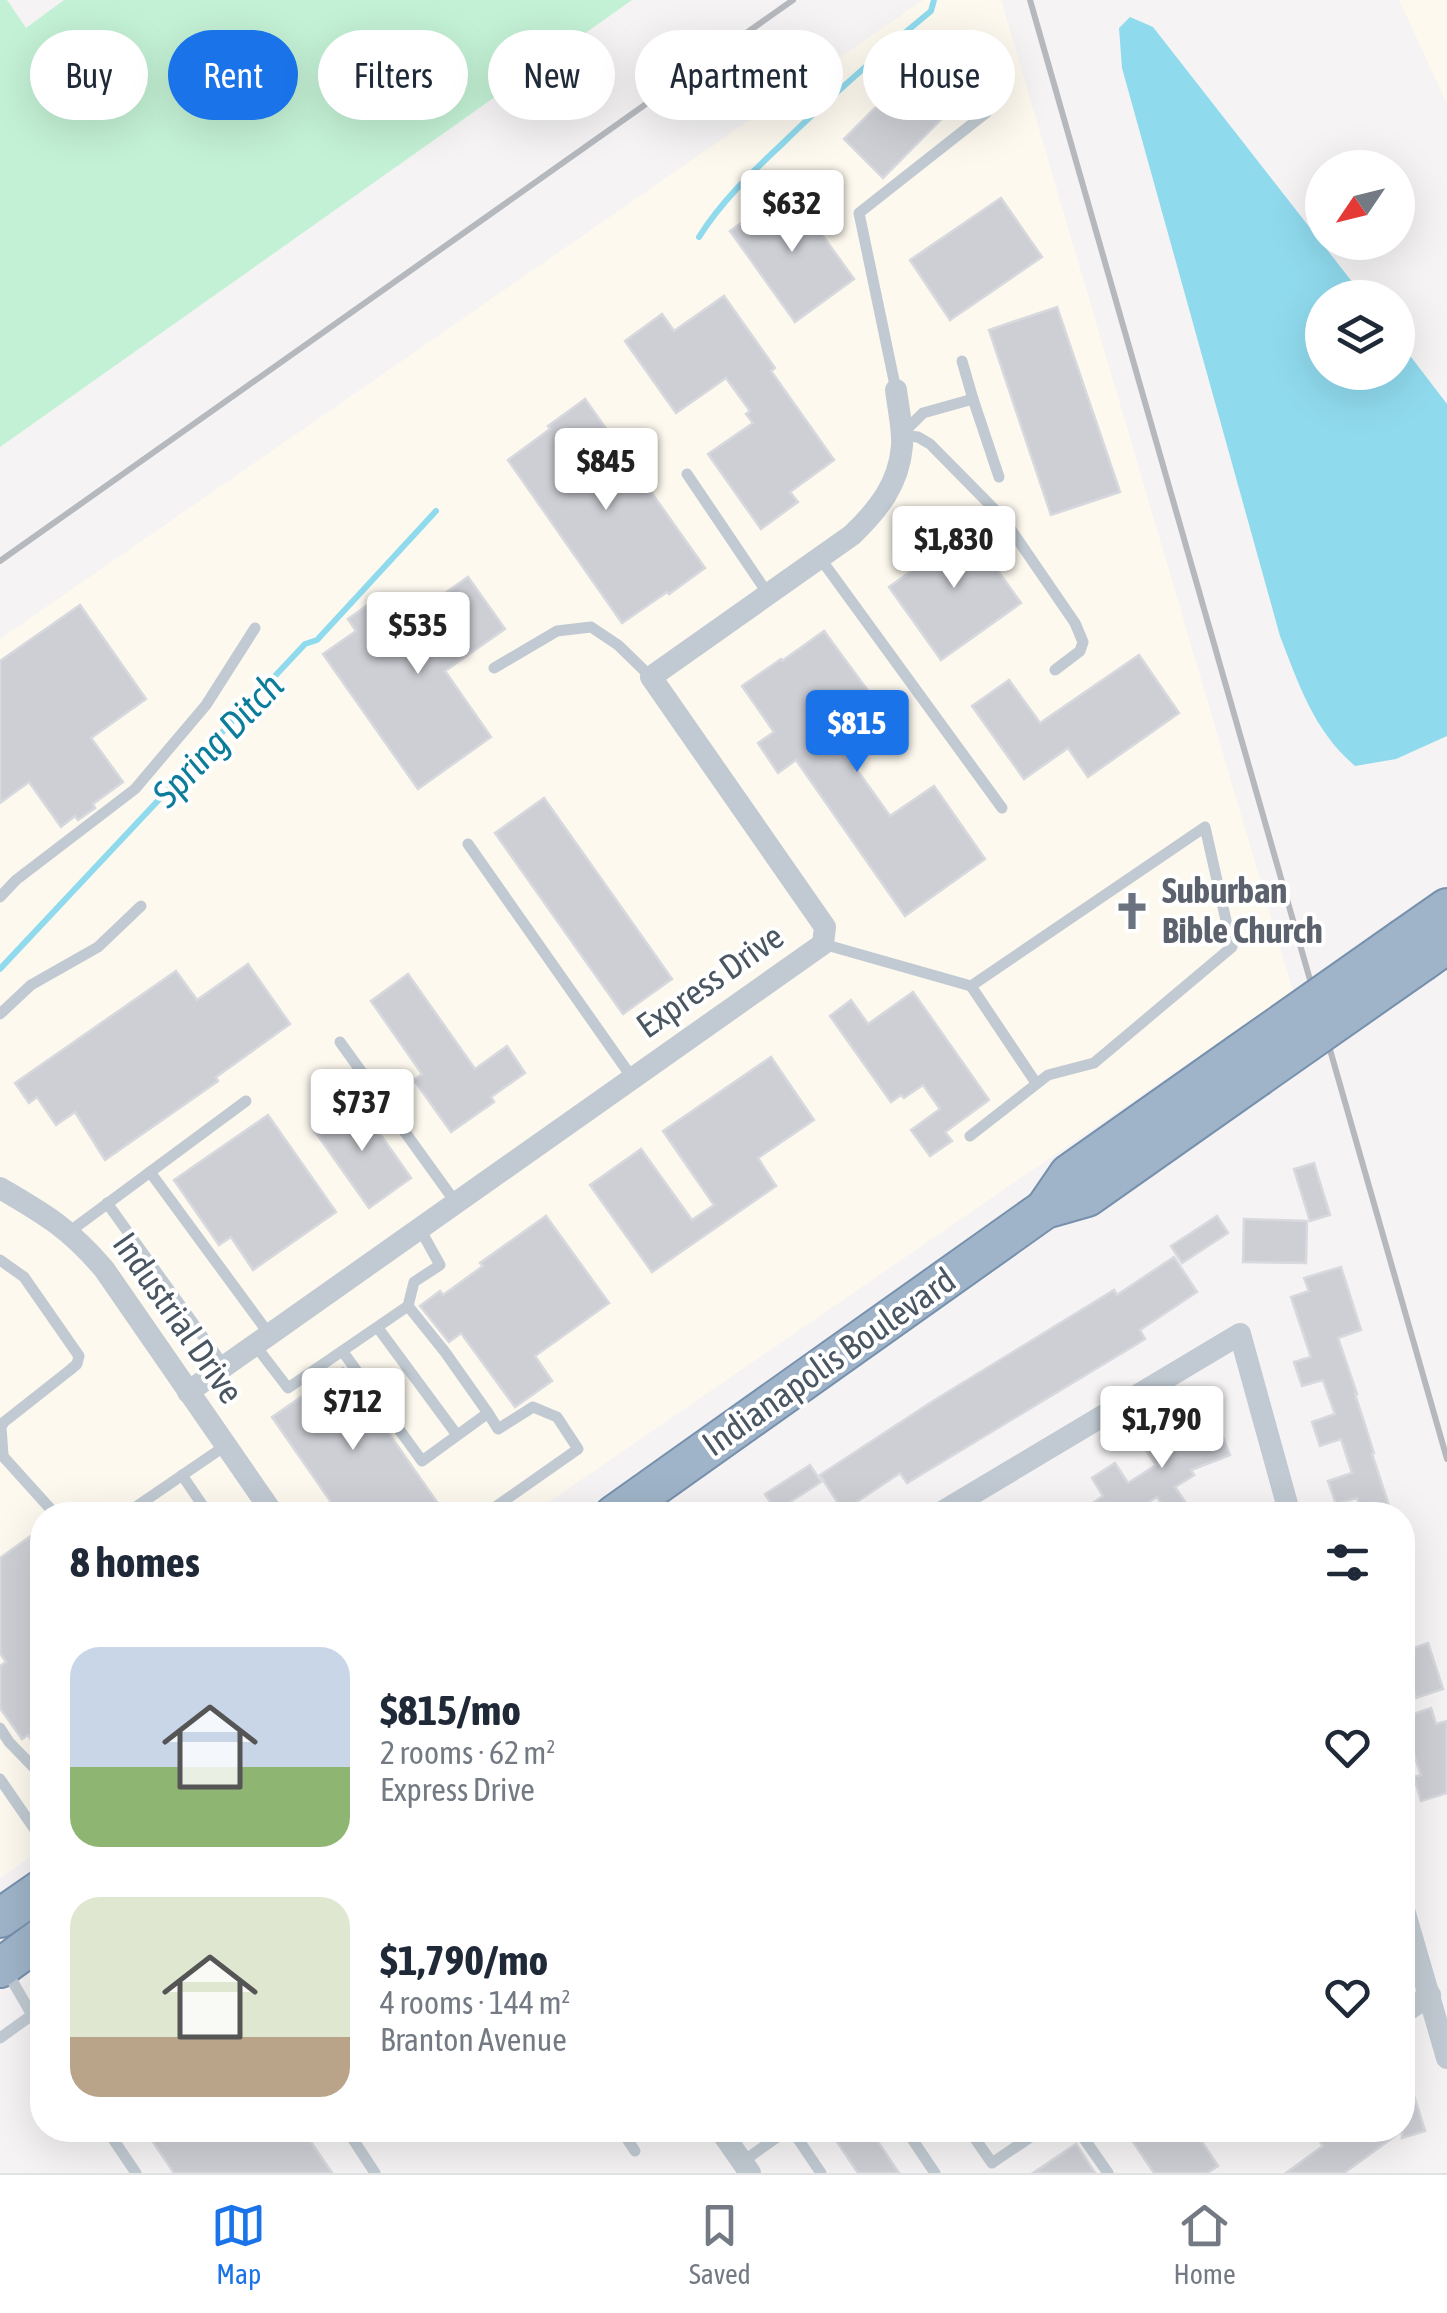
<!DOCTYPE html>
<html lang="en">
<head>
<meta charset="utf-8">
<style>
	:root { --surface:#fff; --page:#f2f2f3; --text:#1f2937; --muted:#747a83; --line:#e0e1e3; --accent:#1a73e8 }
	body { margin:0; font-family:"Asap Condensed",sans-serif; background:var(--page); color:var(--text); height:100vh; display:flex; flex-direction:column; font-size:38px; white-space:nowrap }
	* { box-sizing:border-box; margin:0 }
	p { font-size:32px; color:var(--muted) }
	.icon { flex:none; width:55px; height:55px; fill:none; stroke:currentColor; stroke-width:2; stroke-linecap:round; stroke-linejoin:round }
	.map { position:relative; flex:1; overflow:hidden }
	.drawer { position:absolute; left:30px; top:1502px; width:1385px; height:640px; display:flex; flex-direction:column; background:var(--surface); border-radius:40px; box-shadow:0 10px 40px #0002 }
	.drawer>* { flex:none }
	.hud { position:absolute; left:30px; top:30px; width:1388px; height:90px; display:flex; gap:20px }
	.needle { width:65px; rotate:235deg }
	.controls { position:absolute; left:1305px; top:150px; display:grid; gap:20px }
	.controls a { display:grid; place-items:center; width:110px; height:110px; border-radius:50%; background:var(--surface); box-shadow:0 10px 40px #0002; font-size:50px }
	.price { position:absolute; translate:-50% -85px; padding:0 22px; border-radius:10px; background:#fff; color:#222; font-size:32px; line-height:65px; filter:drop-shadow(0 2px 5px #0008) }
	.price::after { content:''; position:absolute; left:50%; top:60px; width:30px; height:22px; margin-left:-15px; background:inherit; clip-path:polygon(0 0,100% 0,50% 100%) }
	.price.on { background:var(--accent); color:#fff }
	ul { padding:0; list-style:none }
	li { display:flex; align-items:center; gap:30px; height:250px; padding:0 40px }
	li span { display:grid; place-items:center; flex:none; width:280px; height:200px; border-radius:30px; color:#555 }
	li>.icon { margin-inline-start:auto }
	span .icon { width:120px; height:120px; fill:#fffc; stroke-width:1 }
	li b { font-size:42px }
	h2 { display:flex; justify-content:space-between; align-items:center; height:120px; padding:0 40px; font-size:42px }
	.chip { padding:0 35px; border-radius:45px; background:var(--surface); box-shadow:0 10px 40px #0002; font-size:35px; line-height:90px }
	.chip.on { background:var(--accent); color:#fff }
	.menu { display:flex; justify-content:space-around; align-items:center; height:140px; border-top:2px solid var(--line); background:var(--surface); font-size:28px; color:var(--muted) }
	.menu a { display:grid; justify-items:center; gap:5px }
	.menu .on { color:var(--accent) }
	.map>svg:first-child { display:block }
</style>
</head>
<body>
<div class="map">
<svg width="1447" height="2173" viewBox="0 0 1447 2173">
	<rect width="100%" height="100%" fill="#f5f3f3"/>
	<g fill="#fdf9ef">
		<path d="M923,0H1001L1293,991L530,1515H42V1849L0,1878V639Z"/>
		<path d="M1399,0H1447V104Z"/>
	</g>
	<path fill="#c3f1d5" d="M0,0H7L26,28L64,0H632L0,447Z"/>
	<path fill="#90daee" d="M1130,17L1153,27L1364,297L1322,298V372H1398V340L1447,404V736L1396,759L1355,766C1314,731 1299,685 1280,636L1122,68L1119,28Z"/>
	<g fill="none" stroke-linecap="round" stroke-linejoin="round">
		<g stroke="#90daee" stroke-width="6">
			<path d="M699,237C721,202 751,173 781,145C829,98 879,54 931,11L934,0"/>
			<path d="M0,969L305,644L317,640L436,511"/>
		</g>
	</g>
	<g fill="#cdcfd5" stroke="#d7d9de" stroke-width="2.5">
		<path d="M938,45L977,83L883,178L844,139Z"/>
		<path d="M789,189L854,279L795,322L730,231Z"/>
		<path d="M1001,198L1042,257L950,320L910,260Z"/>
		<path d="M724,296L775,368L771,371L834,460L790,492L798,502L761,529L708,454L753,423L746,414L750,411L726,378L676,413L625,341L662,314L674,331Z"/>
		<path d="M1057,307L1120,492L1051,515L989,330Z"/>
		<path d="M585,399L705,568L669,594L667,592L622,623L508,460L550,429L548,426Z"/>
		<path d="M950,521L961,536L969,530L1021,603L941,660L889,587L932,556L922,542Z"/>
		<path d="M468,577L505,629L445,671L491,737L418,789L323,654L356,631L348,619L380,596L400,625Z"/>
		<path d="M80,605L146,699L91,738L123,782L93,804L95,808L78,820L75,816L61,827L29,782L0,803V661Z"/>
		<path d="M824,631L877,703L833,734L852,763L890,816L934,786L985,859L905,916L796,760L778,773L758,743L774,732L742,686L781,659L782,661Z"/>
		<path d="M1139,655L1179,713L1088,777L1068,748L1024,779L972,706L1009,680L1040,723Z"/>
		<path d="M544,798L672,979L623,1014L495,833Z"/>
		<path d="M248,964L290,1024L216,1077L218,1081L105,1160L75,1112L56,1125L37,1097L29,1103L15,1083L176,971L197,1000Z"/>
		<path d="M408,974L475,1069L507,1046L525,1073L491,1097L494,1102L451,1132L414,1080L422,1074L371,1001Z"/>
		<path d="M913,992L989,1100L945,1132L952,1141L930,1156L911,1130L940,1109L923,1085L904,1098L901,1095L891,1102L830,1016L851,1000L868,1024Z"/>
		<path d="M771,1057L814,1120L758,1158L776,1186L652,1272L590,1185L641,1149L692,1220L714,1205L663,1131Z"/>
		<path d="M356,1100L411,1178L369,1208L314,1130Z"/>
		<path d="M268,1115L336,1212L253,1270L231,1237L219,1245L174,1180Z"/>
		<path d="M1314,1163L1330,1215L1310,1221L1294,1169Z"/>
		<path d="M546,1216L609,1303L535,1356L552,1381L515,1407L461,1333L449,1342L420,1306L440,1291L443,1295L483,1266L480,1263Z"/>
		<path d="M1217,1216L1228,1233L1182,1263L1171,1246Z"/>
		<path d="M1244,1219L1307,1221L1306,1263L1243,1262Z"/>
		<path d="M1174,1257L1197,1292L1140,1330L1145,1339L907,1483L900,1473L843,1511L820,1475L933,1401L1114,1290L1117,1295Z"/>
		<path d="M1341,1267L1361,1330L1338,1338L1357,1394H1355L1374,1453L1372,1454L1391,1512L1380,1515H1363L1357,1498L1336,1504L1328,1481L1352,1473L1341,1439L1320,1446L1312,1422L1335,1414L1323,1380L1302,1386L1294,1362L1311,1357L1291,1297L1309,1291L1304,1278Z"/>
		<path d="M343,1368L446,1515H340L272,1417Z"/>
		<path d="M1213,1413L1230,1455L1191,1470L1194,1475L1175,1487L1194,1515H1168L1157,1497L1128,1515H1075L1103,1496L1092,1478L1115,1463L1128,1483L1156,1465L1144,1447L1170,1430Z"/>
		<path d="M810,1465L821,1482L776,1511L765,1494Z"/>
		<path d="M42,1528V1756L28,1735L22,1739L0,1708V1666L6,1662L0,1653V1558Z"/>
		<path d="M1428,1643L1443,1689L1416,1698L1409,1677L1402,1679V1652Z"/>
		<path d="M1431,1708L1436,1724L1447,1721V1793L1421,1801L1414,1777L1421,1775L1411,1746L1406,1747L1402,1737V1718Z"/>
		<path d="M1402,2070H1406L1425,2131L1402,2138V2131L1344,2173H1286L1323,2146L1312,2130H1402Z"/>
		<path d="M164,2130H303L332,2173H174L151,2139Z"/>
		<path d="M829,2130H870L899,2173H858Z"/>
		<path d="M1125,2130H1194L1218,2166L1207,2173H1154Z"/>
		<path d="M1076,2144L1095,2173H1033Z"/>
	</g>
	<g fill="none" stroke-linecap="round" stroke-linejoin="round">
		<g stroke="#7690ad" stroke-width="42">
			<g id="trunk">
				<path d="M1404,938L1447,908"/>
				<path d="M1423,961L1447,944"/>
				<path d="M1045,1209L1069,1174L1239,1054"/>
				<path d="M614,1515L1045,1209L1087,1197L1256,1078"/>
				<path d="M0,1918L42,1889"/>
				<path d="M0,1968L42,1937"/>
			</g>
		</g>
		<g stroke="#c1cad2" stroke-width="11">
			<path d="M962,361L973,399"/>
			<path d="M896,390L859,213L986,113"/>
			<path d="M904,432L923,413L973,399L999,477"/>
			<path d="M901,435L918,437L930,444L1003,518L1075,623L1083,642L1080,651L1055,670"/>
			<path d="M687,474L768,594"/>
			<path d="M820,558L1002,808"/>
			<path d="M494,668L557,631L591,627L618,645L651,677"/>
			<path d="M468,844L633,1079"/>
			<path d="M0,897L16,880L135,789L206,705L255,628"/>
			<path d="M823,944L971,986L1205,827L1232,947L1094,1063L1048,1075L970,1136"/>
			<path d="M971,986L1036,1083"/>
			<path d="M0,1014L31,985L98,947L141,906"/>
			<path d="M340,1042L456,1203"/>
			<path d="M150,1172L269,1334"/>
			<path d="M107,1203L224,1366"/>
			<path d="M69,1232L246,1101"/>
			<path d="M0,1260L24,1277L79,1356L77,1364L70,1370L4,1422L1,1427L3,1455"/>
			<path d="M408,1306L445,1352L488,1413"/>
			<path d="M378,1328L457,1435"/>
			<path d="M255,1345L288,1388L408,1306L414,1282L440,1265L420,1229"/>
			<path d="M343,1352L422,1461L488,1413L498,1429L533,1407L557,1417L578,1449L484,1515"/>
			<path d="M0,1453L56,1515"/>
			<path d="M182,1475L209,1515"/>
			<path d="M124,1515L225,1446"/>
			<path d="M0,1728L9,1742L42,1776"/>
			<path d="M0,1779L42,1840"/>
			<path d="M42,2007L32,2015L42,2032"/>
			<path d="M0,2038L32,2015L6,1970"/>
			<path d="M107,2130L136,2173"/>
			<path d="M347,2130L375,2173"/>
			<path d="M621,2130L635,2151"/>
			<path d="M906,2130L935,2173"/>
			<path d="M969,2130L992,2163L1041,2130"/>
			<path d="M1078,2130L1108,2173"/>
			<path d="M742,2162L783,2133L796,2136L821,2173"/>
		</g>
		<g stroke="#c1cad2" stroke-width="22">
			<path d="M0,1188C45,1214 70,1229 104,1269L274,1515"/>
			<path d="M188,1392L823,944L825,927L651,677L852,535C878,510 899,484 902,446C903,428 898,407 896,390"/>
			<path d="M937,1515L1240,1334L1290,1515"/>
			<path d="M1402,1903L1447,2058"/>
			<path d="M1402,2014L1430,1995"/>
			<path d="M720,2130L750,2173"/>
		</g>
		<use href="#trunk" stroke="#9fb4c9" stroke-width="38"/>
		<g stroke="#b5b8bd" stroke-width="6">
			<path d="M1030,0L1447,1459"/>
			<path d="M0,561L793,0"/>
		</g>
		<g stroke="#7690ad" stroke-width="42" stroke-linecap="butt">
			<g id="trunk-bridge">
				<path d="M1239,1054L1404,938"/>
				<path d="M1256,1078L1423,961"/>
			</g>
		</g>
		<use href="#trunk-bridge" stroke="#9fb4c9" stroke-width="38"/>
	</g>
	<defs>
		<g id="church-bare" transform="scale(3)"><path d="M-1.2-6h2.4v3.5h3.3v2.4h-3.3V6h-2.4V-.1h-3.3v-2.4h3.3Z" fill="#6b7280" stroke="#fff" stroke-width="2.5" paint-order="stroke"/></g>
	</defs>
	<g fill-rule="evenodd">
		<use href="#church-bare" x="1132" y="911"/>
	</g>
	<g text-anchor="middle" stroke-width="8" stroke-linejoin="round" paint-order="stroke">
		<g font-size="35" font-weight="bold" fill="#5b616d" stroke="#fff" text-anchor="start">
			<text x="1162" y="903">Suburban<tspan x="1162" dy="40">Bible Church</tspan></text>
		</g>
		<g font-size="35" fill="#4a5661" stroke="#fff">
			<text transform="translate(710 981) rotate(-35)" y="12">Express Drive</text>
			<text transform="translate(178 1318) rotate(55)" y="12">Industrial Drive</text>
			<text transform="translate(829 1362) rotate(-35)" y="12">Indianapolis Boulevard</text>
		</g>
		<g font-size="38" font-style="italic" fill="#0c7c9b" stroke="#fff">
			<text transform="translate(218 740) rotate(-46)" y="13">Spring Ditch</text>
		</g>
	</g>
</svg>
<div class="controls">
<a><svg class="needle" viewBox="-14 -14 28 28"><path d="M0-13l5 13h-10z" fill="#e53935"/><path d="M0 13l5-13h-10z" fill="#747a83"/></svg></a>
<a><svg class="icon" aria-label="layers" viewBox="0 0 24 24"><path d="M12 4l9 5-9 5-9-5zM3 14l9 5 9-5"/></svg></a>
</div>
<b class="price" style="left:792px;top:255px">$632</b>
<b class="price" style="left:606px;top:513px">$845</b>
<b class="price" style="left:954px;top:591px">$1,830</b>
<b class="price" style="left:418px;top:677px">$535</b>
<b class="price on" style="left:857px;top:775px">$815</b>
<b class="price" style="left:362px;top:1154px">$737</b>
<b class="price" style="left:353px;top:1453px">$712</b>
<b class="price" style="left:1162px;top:1471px">$1,790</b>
<div class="hud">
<a class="chip">Buy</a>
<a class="chip on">Rent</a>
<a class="chip">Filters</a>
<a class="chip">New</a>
<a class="chip">Apartment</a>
<a class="chip">House</a>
</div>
<section class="drawer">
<h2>8 homes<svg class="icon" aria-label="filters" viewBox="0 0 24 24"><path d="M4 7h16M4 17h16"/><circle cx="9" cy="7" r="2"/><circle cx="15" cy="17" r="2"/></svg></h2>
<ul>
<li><span style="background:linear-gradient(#c9d6e8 60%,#8fb573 0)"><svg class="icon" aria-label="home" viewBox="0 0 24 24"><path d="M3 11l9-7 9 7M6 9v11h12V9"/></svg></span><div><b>$815/mo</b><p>2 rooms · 62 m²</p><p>Express Drive</p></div><svg class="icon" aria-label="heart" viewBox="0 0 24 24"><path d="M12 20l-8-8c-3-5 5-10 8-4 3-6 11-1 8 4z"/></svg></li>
<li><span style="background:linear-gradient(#dfe7d0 70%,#b9a48a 0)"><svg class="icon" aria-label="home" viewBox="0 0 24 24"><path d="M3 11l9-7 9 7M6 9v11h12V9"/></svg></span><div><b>$1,790/mo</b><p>4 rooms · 144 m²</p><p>Branton Avenue</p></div><svg class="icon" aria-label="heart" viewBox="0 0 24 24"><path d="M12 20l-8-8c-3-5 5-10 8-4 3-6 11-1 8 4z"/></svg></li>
</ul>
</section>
</div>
<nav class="menu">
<a class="on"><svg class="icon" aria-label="map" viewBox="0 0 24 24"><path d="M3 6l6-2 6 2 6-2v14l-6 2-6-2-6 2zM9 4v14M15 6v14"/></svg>Map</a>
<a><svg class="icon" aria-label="saved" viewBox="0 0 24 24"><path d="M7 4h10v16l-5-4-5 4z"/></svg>Saved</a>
<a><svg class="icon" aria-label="home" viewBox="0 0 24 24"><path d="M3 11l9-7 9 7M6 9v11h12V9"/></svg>Home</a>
</nav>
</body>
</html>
